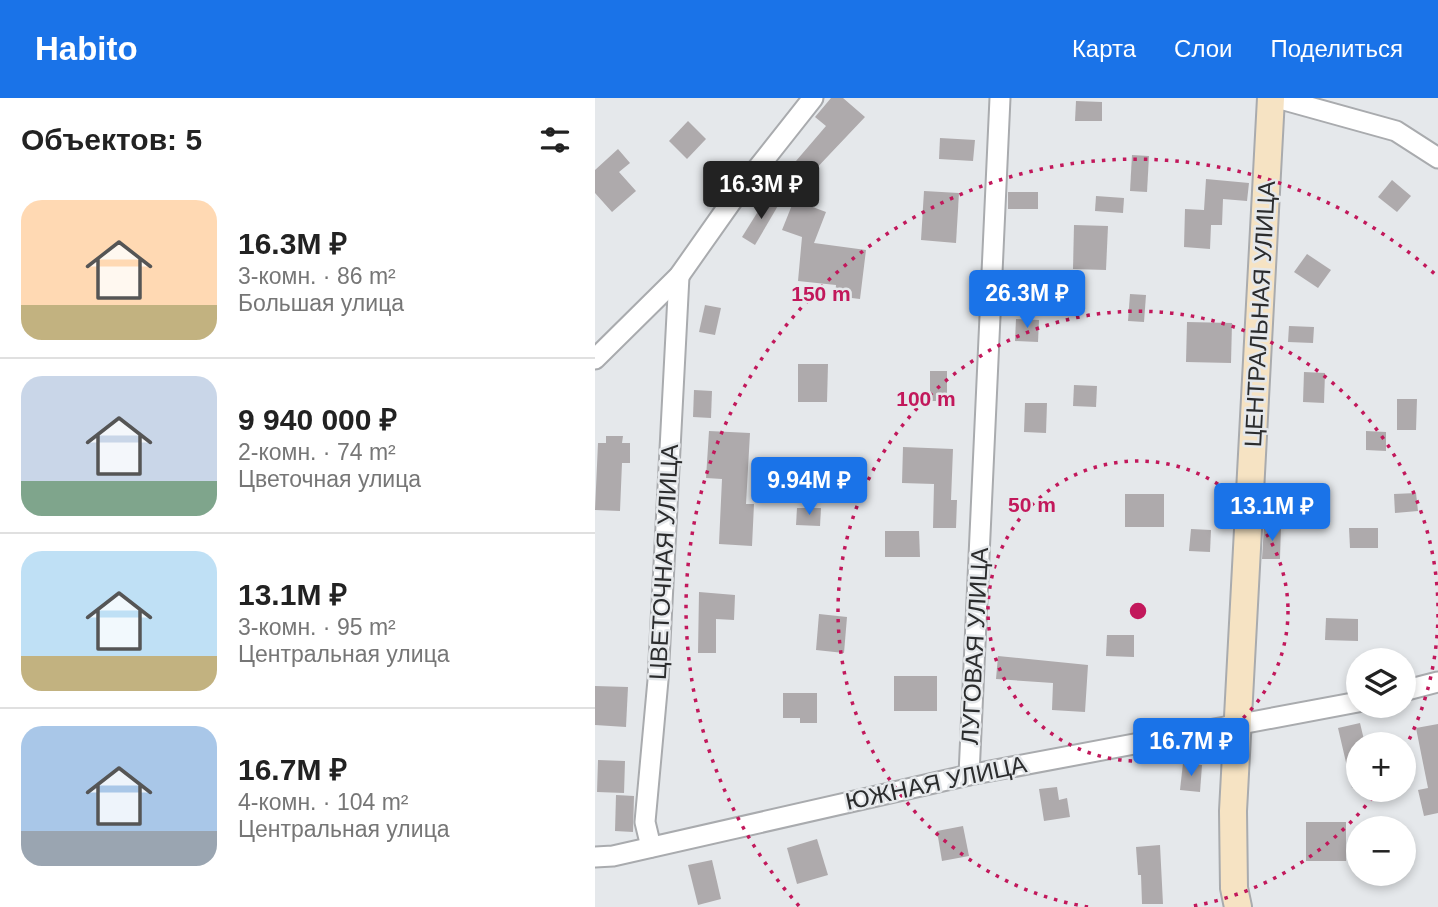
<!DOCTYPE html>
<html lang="ru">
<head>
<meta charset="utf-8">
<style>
	:root { --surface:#fff; --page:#f6f6f6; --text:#222; --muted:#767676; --line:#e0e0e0; --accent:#1a73e8 }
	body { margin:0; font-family:Helvetica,sans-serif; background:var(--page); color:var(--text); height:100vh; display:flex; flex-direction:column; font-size:26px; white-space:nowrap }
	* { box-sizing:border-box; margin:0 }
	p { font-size:23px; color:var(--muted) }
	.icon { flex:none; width:38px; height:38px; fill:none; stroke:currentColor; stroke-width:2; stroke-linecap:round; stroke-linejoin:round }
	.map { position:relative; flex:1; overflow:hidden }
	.details { display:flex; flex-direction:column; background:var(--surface); width:595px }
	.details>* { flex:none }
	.tools { position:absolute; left:751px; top:550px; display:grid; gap:14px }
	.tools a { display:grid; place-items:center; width:70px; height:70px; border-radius:50%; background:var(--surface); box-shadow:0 4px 10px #0003; font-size:35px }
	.price { position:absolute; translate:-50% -60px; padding:0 16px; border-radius:7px; background:var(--accent); color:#fff; font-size:23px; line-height:46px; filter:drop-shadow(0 2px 4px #0008) }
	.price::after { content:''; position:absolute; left:50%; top:42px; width:21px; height:16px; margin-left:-10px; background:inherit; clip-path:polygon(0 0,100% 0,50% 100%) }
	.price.current { background:#222; color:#fff }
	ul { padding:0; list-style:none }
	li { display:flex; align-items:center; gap:21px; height:175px; padding:0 21px }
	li+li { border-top:2px solid var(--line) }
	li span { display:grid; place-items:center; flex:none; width:196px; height:140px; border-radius:21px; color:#555 }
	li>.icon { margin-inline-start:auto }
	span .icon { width:84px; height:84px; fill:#fffc; stroke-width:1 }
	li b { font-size:30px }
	h2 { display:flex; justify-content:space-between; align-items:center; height:84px; padding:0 21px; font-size:30px }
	header { display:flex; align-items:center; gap:42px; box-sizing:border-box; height:98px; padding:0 35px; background:var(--accent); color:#fff }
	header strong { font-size:33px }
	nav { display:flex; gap:38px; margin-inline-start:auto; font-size:24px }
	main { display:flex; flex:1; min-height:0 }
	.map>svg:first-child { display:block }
</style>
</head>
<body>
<header>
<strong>Habito</strong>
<nav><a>Карта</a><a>Слои</a><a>Поделиться</a></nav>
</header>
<main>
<section class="details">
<h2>Объектов: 5<svg class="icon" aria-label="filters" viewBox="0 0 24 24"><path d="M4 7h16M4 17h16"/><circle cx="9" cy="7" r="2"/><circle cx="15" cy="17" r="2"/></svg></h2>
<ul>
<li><span style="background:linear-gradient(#ffd9b3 75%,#c2b280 0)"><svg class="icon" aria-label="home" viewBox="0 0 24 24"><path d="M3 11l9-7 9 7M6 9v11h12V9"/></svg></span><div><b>16.3M ₽</b><p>3-комн. · 86 m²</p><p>Большая улица</p></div></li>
<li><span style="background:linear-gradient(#c9d6e8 75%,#7fa58c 0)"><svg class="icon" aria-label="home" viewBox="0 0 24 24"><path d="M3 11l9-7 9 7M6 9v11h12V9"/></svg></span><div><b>9 940 000 ₽</b><p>2-комн. · 74 m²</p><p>Цветочная улица</p></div></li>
<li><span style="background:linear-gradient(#bfe0f5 75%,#c2b280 0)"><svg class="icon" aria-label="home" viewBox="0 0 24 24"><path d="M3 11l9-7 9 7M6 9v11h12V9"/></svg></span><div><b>13.1M ₽</b><p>3-комн. · 95 m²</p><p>Центральная улица</p></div></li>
<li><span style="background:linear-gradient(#a9c7e8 75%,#9aa5b1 0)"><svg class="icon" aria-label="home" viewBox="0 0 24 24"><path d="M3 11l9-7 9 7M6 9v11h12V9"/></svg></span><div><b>16.7M ₽</b><p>4-комн. · 104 m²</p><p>Центральная улица</p></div></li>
</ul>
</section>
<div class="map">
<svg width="843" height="809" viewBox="0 0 843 809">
	<rect width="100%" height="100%" fill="#e5e8eb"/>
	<g fill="#aeaaac">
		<path d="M236,0H248L270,19L216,76L201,63L231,28L220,19Z"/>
		<path d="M481,3L507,4V23H480Z"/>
		<path d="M93,23L111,41L92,61L74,43Z"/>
		<path d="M345,40L380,42L378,63L344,61Z"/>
		<path d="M23,51L35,65L24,74L41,93L17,114L0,95V72Z"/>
		<path d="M537,57L554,58L552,94L535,93Z"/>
		<path d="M611,81L654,85L652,103L628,101L627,127H616L615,151L589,149L590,111L609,112Z"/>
		<path d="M797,82L816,98L802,114L783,99Z"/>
		<path d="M329,93L364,95L361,145L326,142Z"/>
		<rect x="413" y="94" width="30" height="17"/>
		<path d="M501,98L529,100L528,115L500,113Z"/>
		<path d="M172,99L184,106L160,147L147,139Z"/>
		<path d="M199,102L231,114L219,145L271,152L265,201L240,198L241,187L203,183L207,139L187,132Z"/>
		<path d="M479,127L513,128L511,172L478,171Z"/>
		<path d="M712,156L736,172L723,190L699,174Z"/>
		<path d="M535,196L551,197L549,224L533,223Z"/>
		<path d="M110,207L126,210L120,237L104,234Z"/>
		<path d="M421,221L444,222L443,244L420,243Z"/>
		<path d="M592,224L637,225L636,265L591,264Z"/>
		<path d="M694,228L719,229L718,245L693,244Z"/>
		<path d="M203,266H233L232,304H203Z"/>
		<rect x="335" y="273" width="17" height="30"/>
		<path d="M709,274L730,275L729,305L708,304Z"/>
		<path d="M479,287L502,288L501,309L478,308Z"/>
		<path d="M99,292L117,293L116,320L98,319Z"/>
		<path d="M802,301H822L821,332H802Z"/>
		<path d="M430,305H452L451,335L429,334Z"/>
		<path d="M114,333L155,335L151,406H159L157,448L124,446L127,381L111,380Z"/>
		<path d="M771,333L791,334V353L771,352Z"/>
		<path d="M11,338H28L27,345H35V365H27L25,413L0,412L3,345H11Z"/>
		<path d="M308,349L358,351L356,402H362L361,430H338L339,386L307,385Z"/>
		<path d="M821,395L823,413L800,415L799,396Z"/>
		<rect x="530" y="396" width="39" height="33"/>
		<path d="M202,410H226L225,428L201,427Z"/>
		<path d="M669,428H686L685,461H667Z"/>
		<path d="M754,430H783V450H755Z"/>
		<path d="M596,431L616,432L615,454L594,453Z"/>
		<path d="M290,433H324L325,459H290Z"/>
		<path d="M104,494L140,497L139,522L121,521V555H103Z"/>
		<path d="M224,516L252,519L249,555L221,552Z"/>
		<path d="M731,520L763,521V543L730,542Z"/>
		<path d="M512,537H539V559L511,558Z"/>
		<path d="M403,558L493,567L490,614L457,612L458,585L401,581Z"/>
		<rect x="299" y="578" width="43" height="35"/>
		<path d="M0,588L33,589L31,629L0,627Z"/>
		<path d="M188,595H222V625H205V620H188Z"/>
		<path d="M765,625L770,646H763V689L757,690L743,630Z"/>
		<path d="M843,626V715L829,718L823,692L833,690L821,630Z"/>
		<path d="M3,662L30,663L29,695L2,694Z"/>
		<path d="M588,665L607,667L605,694L585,692Z"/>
		<path d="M462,689L464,702L472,700L475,719L449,723L444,691Z"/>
		<path d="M21,697L39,698L38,734L20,733Z"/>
		<rect x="711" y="724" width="40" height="39"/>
		<path d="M368,728L374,758L347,763L342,733Z"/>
		<path d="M222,741L233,777L202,786L192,750Z"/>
		<path d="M565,747L568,806H547L546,777H543L541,749Z"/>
		<path d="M117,762L126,801L103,807L93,767Z"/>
	</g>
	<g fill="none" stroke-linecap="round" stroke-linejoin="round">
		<g stroke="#a9abae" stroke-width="23">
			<g id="street">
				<path d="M682,0L801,33L843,60"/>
				<path d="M0,261L84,178L139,100L218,0"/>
				<path d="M808,593L843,584"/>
				<path d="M374,677L405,0"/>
				<path d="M56,749L50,724L63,582L84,178"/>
				<path d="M0,759L18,758L374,677L763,604"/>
			</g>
		</g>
		<g stroke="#a9abae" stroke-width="30">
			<path id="secondary" d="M643,809L639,790L638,713L676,0"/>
		</g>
		<use href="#street" stroke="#fff" stroke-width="19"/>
		<use href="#secondary" stroke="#f6e3c3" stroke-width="26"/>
	</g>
	<g fill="none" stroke="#c2185b" stroke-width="3.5" stroke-dasharray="3.5 7">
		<circle cx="543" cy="513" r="150"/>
		<path d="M843 516A300 300 0 0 1 809 652M784 691A300 300 0 0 1 593 809M493 809A300 300 0 1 1 843 510"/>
		<path d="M204 808A449 449 0 0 1 841 177"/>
	</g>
	<g text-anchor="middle" stroke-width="5" stroke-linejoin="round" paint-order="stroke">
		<g font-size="24" fill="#2b2c2d" stroke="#e5e8eb">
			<text transform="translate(665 216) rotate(-87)" y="8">ЦЕНТРАЛЬНАЯ УЛИЦА</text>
			<text transform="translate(69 464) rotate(-87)" y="8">ЦВЕТОЧНАЯ УЛИЦА</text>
			<text transform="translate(380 548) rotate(-87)" y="8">ЛУГОВАЯ УЛИЦА</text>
			<text transform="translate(341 685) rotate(-12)" y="8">ЮЖНАЯ УЛИЦА</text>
		</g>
	</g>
	<circle cx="543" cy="513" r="10" fill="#c2185b" stroke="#e5e8eb" stroke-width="3.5"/>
	<g font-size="21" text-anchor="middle" font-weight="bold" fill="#c2185b" stroke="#e5e8eb" stroke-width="5" stroke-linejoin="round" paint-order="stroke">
		<text x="226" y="203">150 m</text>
		<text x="331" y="308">100 m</text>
		<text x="437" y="414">50 m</text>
	</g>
</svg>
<div class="tools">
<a><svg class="icon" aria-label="layers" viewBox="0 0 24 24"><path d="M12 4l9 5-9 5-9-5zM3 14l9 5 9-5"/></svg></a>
<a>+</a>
<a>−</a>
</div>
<b class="price current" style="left:166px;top:123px">16.3M ₽</b>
<b class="price" style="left:432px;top:232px">26.3M ₽</b>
<b class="price" style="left:214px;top:419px">9.94M ₽</b>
<b class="price" style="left:677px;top:445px">13.1M ₽</b>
<b class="price" style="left:596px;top:680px">16.7M ₽</b>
</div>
</main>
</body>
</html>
